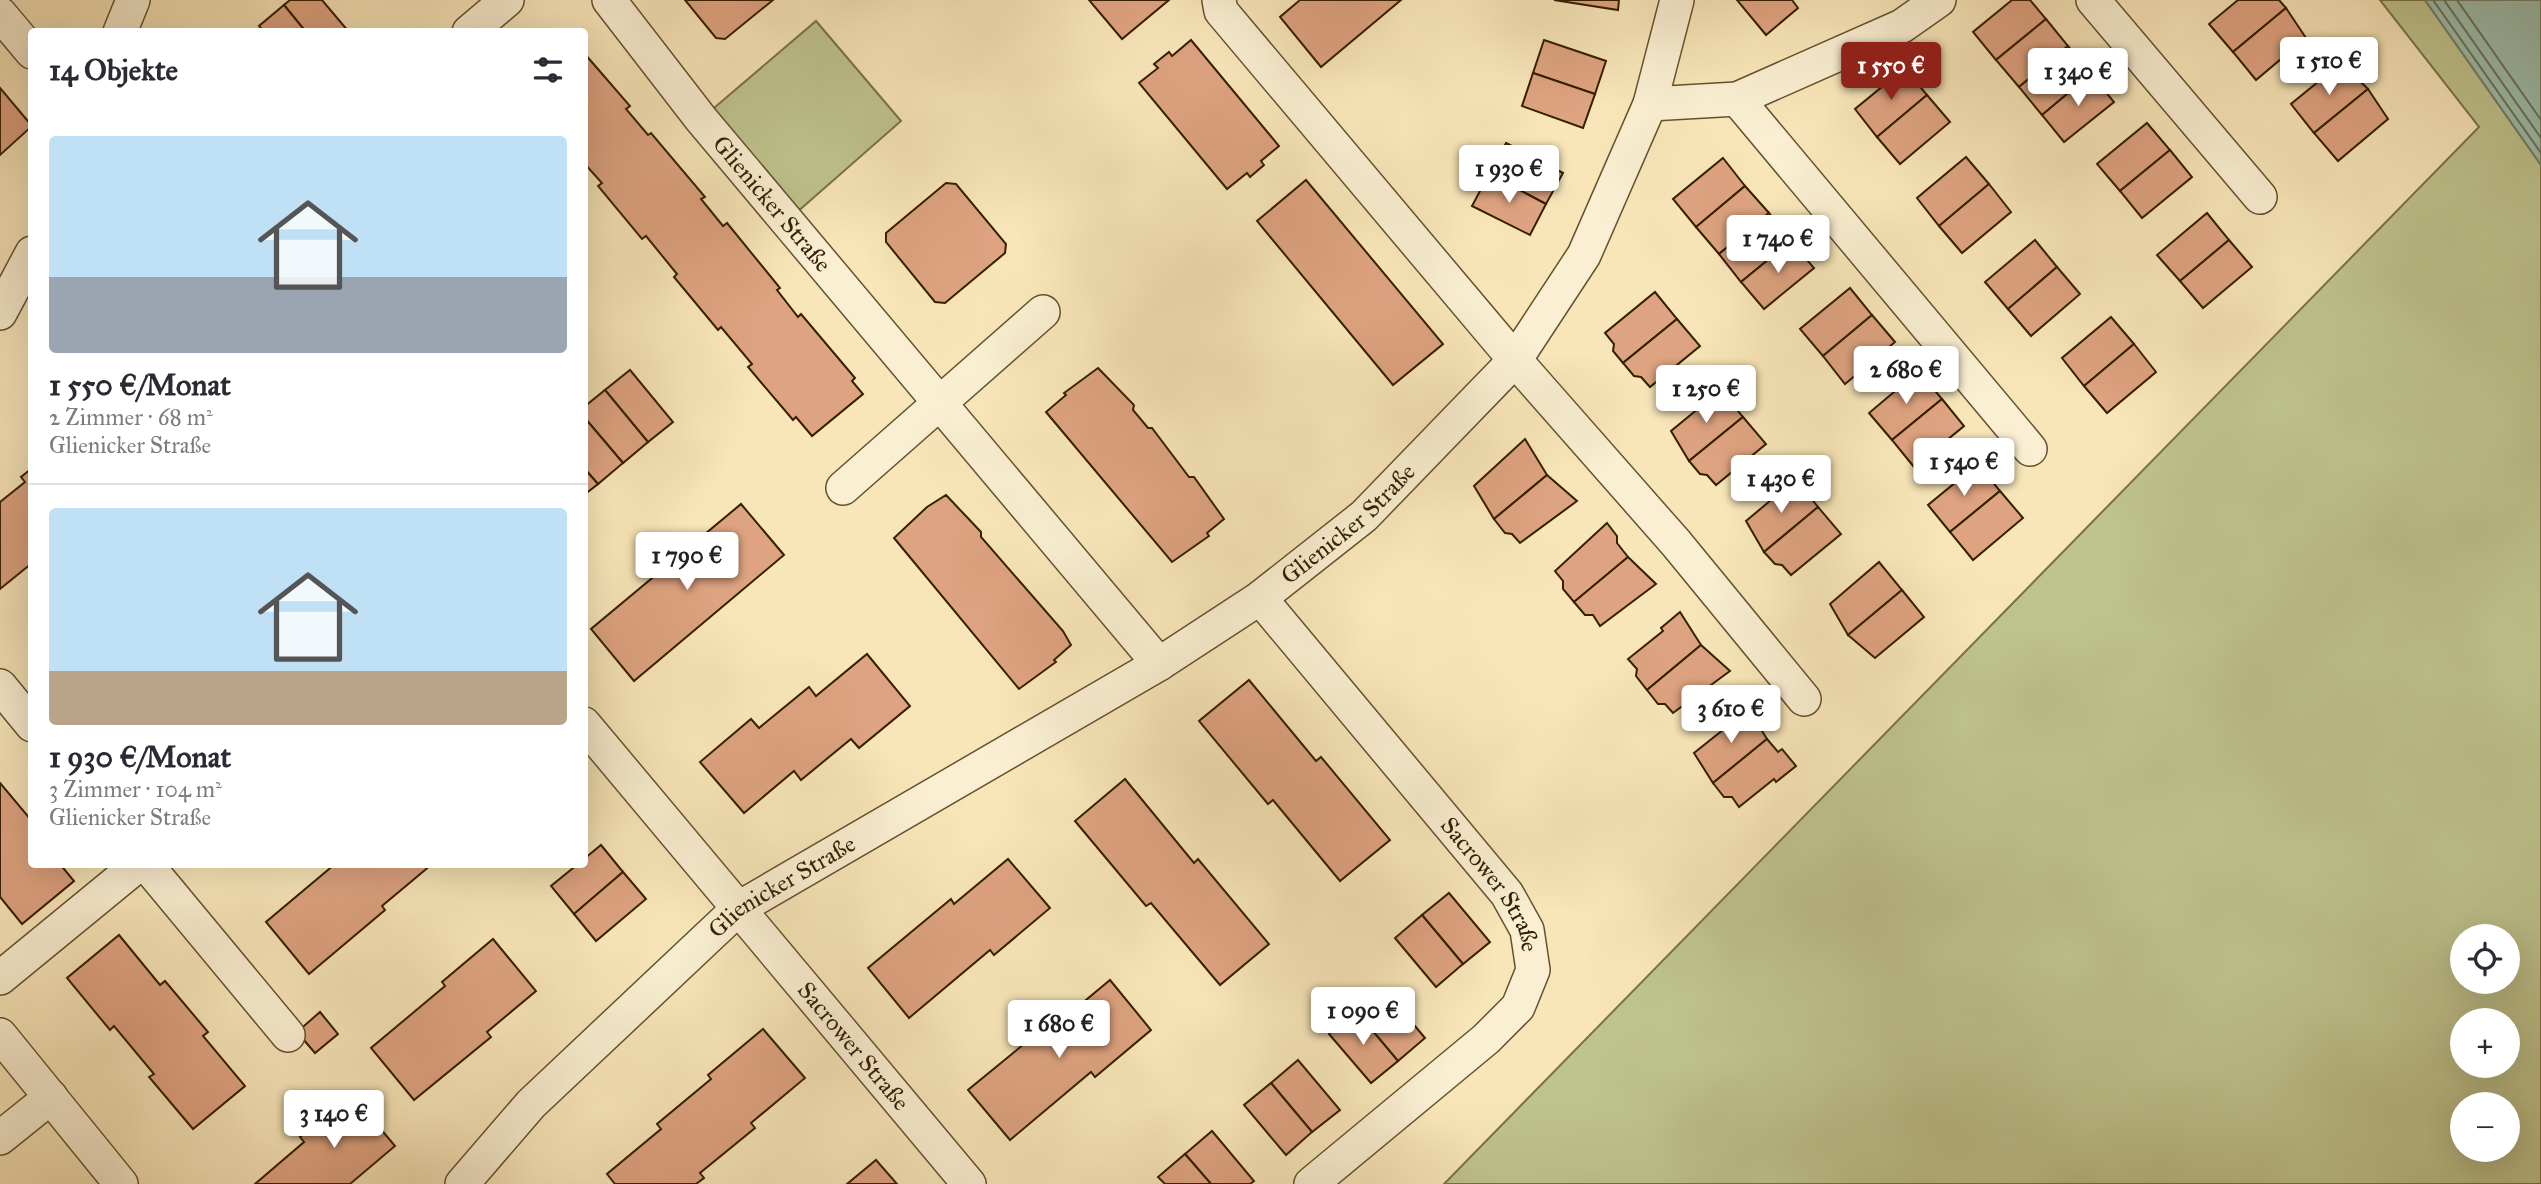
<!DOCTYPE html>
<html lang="de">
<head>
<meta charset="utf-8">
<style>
	:root { --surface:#fff; --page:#f2f2f3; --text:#2b2b33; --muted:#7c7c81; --line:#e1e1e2; --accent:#8f2418 }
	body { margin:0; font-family:"IM FELL Great Primer",serif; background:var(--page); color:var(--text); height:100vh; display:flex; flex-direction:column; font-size:26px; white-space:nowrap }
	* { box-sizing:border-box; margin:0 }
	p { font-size:23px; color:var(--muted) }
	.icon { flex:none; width:38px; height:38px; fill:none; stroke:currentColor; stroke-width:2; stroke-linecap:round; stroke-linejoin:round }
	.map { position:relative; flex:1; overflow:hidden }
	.side { position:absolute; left:28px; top:28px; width:560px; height:840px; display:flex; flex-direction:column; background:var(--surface); border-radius:7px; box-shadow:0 7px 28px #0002 }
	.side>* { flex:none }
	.tools { position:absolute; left:2450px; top:924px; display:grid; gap:14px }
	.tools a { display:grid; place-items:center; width:70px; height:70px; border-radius:50%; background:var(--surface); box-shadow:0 7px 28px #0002; font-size:35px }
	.price { position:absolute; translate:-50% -60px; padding:0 16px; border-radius:7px; background:#fff; color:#222; font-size:23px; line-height:46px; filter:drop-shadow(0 2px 4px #0008) }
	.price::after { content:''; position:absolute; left:50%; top:42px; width:21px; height:16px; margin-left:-10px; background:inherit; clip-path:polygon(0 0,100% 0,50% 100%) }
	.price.on { background:var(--accent); color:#fff }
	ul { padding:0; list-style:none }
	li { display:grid; align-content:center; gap:14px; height:371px; padding:0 21px }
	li+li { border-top:2px solid var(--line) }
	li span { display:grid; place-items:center; height:217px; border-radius:7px; color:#555 }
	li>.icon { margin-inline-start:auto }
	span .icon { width:126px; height:126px; fill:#fffc; stroke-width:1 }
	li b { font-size:30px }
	h2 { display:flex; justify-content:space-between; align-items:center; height:84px; padding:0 21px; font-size:30px }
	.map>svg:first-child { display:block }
</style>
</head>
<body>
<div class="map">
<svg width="2541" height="1184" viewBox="0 0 2541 1184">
	<rect width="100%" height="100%" fill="#f8e6b9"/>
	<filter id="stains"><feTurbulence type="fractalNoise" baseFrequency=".00286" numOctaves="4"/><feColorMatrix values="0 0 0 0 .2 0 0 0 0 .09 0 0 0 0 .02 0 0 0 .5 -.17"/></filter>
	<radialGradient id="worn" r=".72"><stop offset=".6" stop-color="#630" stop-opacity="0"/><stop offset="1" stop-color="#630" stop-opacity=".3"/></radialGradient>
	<g fill="#bfc48e" stroke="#7a7247" stroke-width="2" fill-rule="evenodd">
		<path d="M2380,0H2425L2541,165V1184H1444L2479,127ZM2462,936H2508V982H2462ZM2462,1020H2508V1066H2462ZM2462,1104H2508V1150H2462Z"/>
		<path d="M816,21L901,121L788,220L701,119Z"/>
	</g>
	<path fill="#9dc0b0" stroke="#73806a" stroke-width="2" d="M2425,0H2541V165Z"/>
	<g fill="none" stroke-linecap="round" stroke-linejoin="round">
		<g stroke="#687058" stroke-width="2">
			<path d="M2433,0L2541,153"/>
			<path d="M2444,0L2541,138"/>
			<path d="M2457,0L2541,120"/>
		</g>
	</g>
	<g fill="#dea380" stroke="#341f00" stroke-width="2">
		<path d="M290,0H322L349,32H306L284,5Z"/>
		<path d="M685,0H773L725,39L716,38Z"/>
		<path d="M1089,0H1169L1122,39Z"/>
		<path d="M1300,0H1401L1321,67L1280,17Z"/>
		<path d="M1554,0H1619L1618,10Z"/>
		<path d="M1737,0H1792L1798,8L1766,35Z"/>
		<path d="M2012,0H2030L2046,19L1996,60L1973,32Z"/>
		<path d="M2238,0H2279L2286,8L2233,52L2209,24Z"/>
		<path d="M284,5L306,32H264L259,26Z"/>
		<path d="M2286,8L2306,38L2256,80L2233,52Z"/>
		<path d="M2046,19L2068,46L2019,87L1996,60Z"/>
		<path d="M1191,40L1279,146L1261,161L1264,165L1250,177L1247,173L1227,189L1139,83L1158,68L1154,64L1169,52L1172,56Z"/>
		<path d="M1544,40L1606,61L1595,94L1533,73Z"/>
		<path d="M2068,46L2091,74L2042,115L2019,87Z"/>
		<path d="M584,53L630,106L626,109L648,135L651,133L705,197L701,199L723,226L727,223L780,288L777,290L798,317L801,314L855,378L852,381L863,394L812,436L796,417L793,420L748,367L752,364L721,327L718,330L674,277L677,274L646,236L642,239L598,186L602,183L584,163Z"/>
		<path d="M2341,63L2368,89L2314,133L2291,104Z"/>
		<path d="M1905,68L1927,95L1877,137L1855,109Z"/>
		<path d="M1533,73L1595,94L1583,128L1522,106Z"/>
		<path d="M2091,74L2114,102L2064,142L2042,115Z"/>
		<path d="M0,88L32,126L0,155Z"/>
		<path d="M2368,89L2388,119L2338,161L2314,133Z"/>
		<path d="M1927,95L1950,122L1900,164L1877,137Z"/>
		<path d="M2147,123L2170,150L2120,191L2097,164Z"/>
		<path d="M1506,143L1563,173L1546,204L1489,174Z"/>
		<path d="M2170,150L2192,177L2142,218L2120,191Z"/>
		<path d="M1966,157L1989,184L1939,226L1917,198Z"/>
		<path d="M1723,158L1745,186L1696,227L1673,199Z"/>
		<path d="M1489,174L1546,204L1530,235L1472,206Z"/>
		<path d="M1306,180L1443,344L1393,385L1257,221Z"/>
		<path d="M946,183L956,184L1006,244L1005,253L945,303L935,302L886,242V233Z"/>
		<path d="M1989,184L2011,212L1962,253L1939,226Z"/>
		<path d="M1745,186L1769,213L1719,254L1696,227Z"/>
		<path d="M1769,213L1791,241L1741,282L1719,254Z"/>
		<path d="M2207,213L2229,240L2180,281L2157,255Z"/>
		<path d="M2035,240L2057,267L2008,309L1985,282Z"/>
		<path d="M2229,240L2252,267L2203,308L2180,281Z"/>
		<path d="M1791,241L1814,268L1764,309L1741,282Z"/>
		<path d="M2057,267L2080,294L2031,336L2008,309Z"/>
		<path d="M1850,288L1872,315L1823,356L1800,329Z"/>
		<path d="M1655,292L1677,319L1623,363L1613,351L1614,344L1605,333Z"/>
		<path d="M1872,315L1895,342L1845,384L1823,356Z"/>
		<path d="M2111,317L2134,344L2084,386L2062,358Z"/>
		<path d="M1677,319L1700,346L1650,387L1641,377L1634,376L1623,363Z"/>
		<path d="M2134,344L2156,372L2107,413L2084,386Z"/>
		<path d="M1098,368L1134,405L1133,410L1148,428H1152L1189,477H1194L1224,519L1207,533L1209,536L1172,562L1046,412L1066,395L1064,393Z"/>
		<path d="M630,370L673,422L648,442L605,390Z"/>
		<path d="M1919,371L1942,399L1892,440L1869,413Z"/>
		<path d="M605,390L648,442L623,463L584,417V407Z"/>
		<path d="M1721,390L1743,417L1689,461L1671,431Z"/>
		<path d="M1942,399L1964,426L1914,467L1892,440Z"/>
		<path d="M584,417L623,463L598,484L584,468Z"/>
		<path d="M1743,417L1766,444L1716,485L1707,475L1700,474L1689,461Z"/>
		<path d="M1525,439L1547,475L1494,519L1474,486Z"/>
		<path d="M1978,464L2000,491L1950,532L1928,505Z"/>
		<path d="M32,468V563L0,589V502L25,482L21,477Z"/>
		<path d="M584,468L598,484L584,495Z"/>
		<path d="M1547,475L1577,501L1520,543L1512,534L1505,533L1494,519Z"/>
		<path d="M1796,479L1818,507L1764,552L1746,521Z"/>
		<path d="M2000,491L2023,518L1973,560L1950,532Z"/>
		<path d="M946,495L981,532V537L1063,631L1071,645L1054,660L1056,662L1019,689L894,538L927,507Z"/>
		<path d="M741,504L784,555L634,681L591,629Z"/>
		<path d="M1818,507L1841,534L1791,575L1782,565L1775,564L1764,552Z"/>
		<path d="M1607,523L1617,536V543L1628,557L1574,602L1563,589V581L1555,571Z"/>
		<path d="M1628,557L1656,584L1600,626L1593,615H1585L1574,602Z"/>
		<path d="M1879,562L1902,590L1848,635L1830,604Z"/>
		<path d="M1902,590L1924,617L1875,658L1848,635Z"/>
		<path d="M1680,612L1701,645L1647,690L1636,676L1637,669L1628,659L1663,631L1661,628Z"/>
		<path d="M1701,645L1730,671L1673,713L1665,704H1658L1647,690Z"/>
		<path d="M867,654L910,706L859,748L851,739L801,780L794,771L744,813L700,762L751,719L759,728L809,687L816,696Z"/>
		<path d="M1249,680L1316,761L1321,757L1390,840L1340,881L1273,800L1268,804L1199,721Z"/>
		<path d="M1746,705L1767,739L1713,783L1694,753L1729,725L1726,721Z"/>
		<path d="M1767,739L1778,752L1782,749L1796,766L1776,782L1774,779L1739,807L1732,797H1724L1713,783Z"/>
		<path d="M1125,779L1194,863L1198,859L1269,944L1220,985L1151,903L1146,906L1075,821Z"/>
		<path d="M0,783L32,821V864H60L74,881L22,924L0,897Z"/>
		<path d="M601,845L623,872L574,914L551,886L578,864H584V859Z"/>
		<path d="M1008,859L1050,908L994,955L990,950L909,1018L868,968L951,899L954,904Z"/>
		<path d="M335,864L431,865L382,906L385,910L309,974L266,922Z"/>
		<path d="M623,872L646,899L596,941L574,914Z"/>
		<path d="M1449,893L1490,942L1463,964L1422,915Z"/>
		<path d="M1422,915L1463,964L1436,987L1395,938Z"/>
		<path d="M119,935L160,985L165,981L208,1032L203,1036L245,1086L193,1129L149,1077L154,1074L114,1026L110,1030L67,978Z"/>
		<path d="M493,939L536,991L487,1032L491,1037L414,1100L371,1048L445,986L442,982Z"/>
		<path d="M1110,980L1151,1030L1095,1077L1091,1072L1010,1140L968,1090L1052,1021L1056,1025Z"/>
		<path d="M1384,989L1425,1038L1398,1061L1356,1011Z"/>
		<path d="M1356,1011L1398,1061L1371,1083L1329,1034Z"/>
		<path d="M320,1012L338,1034L315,1053L297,1032Z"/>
		<path d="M763,1029L805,1078L751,1123L755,1128L700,1173L704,1178L696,1184H615L607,1174L661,1129L657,1124L711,1079L708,1075Z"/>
		<path d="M1298,1060L1340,1110L1312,1132L1271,1083Z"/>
		<path d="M1271,1083L1312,1132L1286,1155L1244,1105Z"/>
		<path d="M352,1095L395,1146L350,1184H255L304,1142L300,1137Z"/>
		<path d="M1212,1131L1254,1181L1250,1184H1211L1185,1154Z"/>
		<path d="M1185,1154L1211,1184H1165L1158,1177Z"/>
		<path d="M876,1160L897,1184H847Z"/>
	</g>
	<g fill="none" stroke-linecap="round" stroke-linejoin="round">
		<g stroke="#65512e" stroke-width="36">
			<g id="minor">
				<path id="s1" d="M609,0L701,119L1159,664"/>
				<path d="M1219,0L1221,11L1515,360L1676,543L1804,699"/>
				<path d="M2093,0L2260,197"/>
				<path d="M0,14L32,52"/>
				<path d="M120,32L133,0"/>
				<path d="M469,32L507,0"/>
				<path d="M1737,99L2030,449"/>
				<path d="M1650,104L1737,99L1902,26L1939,0"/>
				<path d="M0,313L32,253"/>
				<path d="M843,488L1043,312"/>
				<path id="s2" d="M1260,598L1507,894L1527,930L1533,970L1518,1007L1486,1039L1311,1184"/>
				<path d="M0,686L32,725"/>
				<path id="s3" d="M584,724L969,1184"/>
				<path d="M146,864L288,1035"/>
				<path d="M0,978L139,864"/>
				<path d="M0,1035L121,1184"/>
				<path d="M0,1138L51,1097"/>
				<path id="s4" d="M462,1184L531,1104L739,908L1159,664L1260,598L1364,516L1515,360L1584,255L1650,104L1677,0"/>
			</g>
		</g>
		<use href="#minor" stroke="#faefd2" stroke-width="33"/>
	</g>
	<g text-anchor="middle" stroke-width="7" stroke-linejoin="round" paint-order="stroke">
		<g font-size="24" fill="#341f00" stroke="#faefd2">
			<text dy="8" stroke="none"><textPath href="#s1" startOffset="261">Glienicker Straße</textPath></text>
			<text dy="8" stroke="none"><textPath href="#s4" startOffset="1113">Glienicker Straße</textPath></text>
			<text dy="8" stroke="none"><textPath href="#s2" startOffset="369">Sacrower Straße</textPath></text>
			<text dy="8" stroke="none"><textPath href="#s4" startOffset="439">Glienicker Straße</textPath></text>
			<text dy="8" stroke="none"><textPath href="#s3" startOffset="420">Sacrower Straße</textPath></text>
		</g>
	</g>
	<rect width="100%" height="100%" filter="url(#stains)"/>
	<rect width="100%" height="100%" fill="url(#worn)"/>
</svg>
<div class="tools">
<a><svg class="icon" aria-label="locate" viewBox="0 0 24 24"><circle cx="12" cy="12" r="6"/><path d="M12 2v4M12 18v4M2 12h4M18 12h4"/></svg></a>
<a>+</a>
<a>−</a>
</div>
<b class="price" style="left:2329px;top:97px">1 510 €</b>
<b class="price on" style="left:1891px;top:102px">1 550 €</b>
<b class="price" style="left:2078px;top:108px">1 340 €</b>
<b class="price" style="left:1509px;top:205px">1 930 €</b>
<b class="price" style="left:1778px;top:275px">1 740 €</b>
<b class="price" style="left:1906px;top:406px">2 680 €</b>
<b class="price" style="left:1706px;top:425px">1 250 €</b>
<b class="price" style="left:1964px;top:498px">1 540 €</b>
<b class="price" style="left:1781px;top:515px">1 430 €</b>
<b class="price" style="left:687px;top:592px">1 790 €</b>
<b class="price" style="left:1731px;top:745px">3 610 €</b>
<b class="price" style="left:1363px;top:1047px">1 090 €</b>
<b class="price" style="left:1059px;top:1060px">1 680 €</b>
<b class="price" style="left:334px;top:1150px">3 140 €</b>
<section class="side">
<h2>14 Objekte<svg class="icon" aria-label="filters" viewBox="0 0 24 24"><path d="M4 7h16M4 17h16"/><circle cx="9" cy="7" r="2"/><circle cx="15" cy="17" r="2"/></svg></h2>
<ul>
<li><span style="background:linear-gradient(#bfe0f5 65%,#9aa5b1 0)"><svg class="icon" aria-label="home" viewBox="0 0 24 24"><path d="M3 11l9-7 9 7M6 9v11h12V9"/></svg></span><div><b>1 550 €/Monat</b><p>2 Zimmer · 68 m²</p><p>Glienicker Straße</p></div></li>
<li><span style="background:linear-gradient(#bfe0f5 75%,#b9a48a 0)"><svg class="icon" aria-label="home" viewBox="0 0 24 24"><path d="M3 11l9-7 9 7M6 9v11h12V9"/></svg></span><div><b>1 930 €/Monat</b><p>3 Zimmer · 104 m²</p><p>Glienicker Straße</p></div></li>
</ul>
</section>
</div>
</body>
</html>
